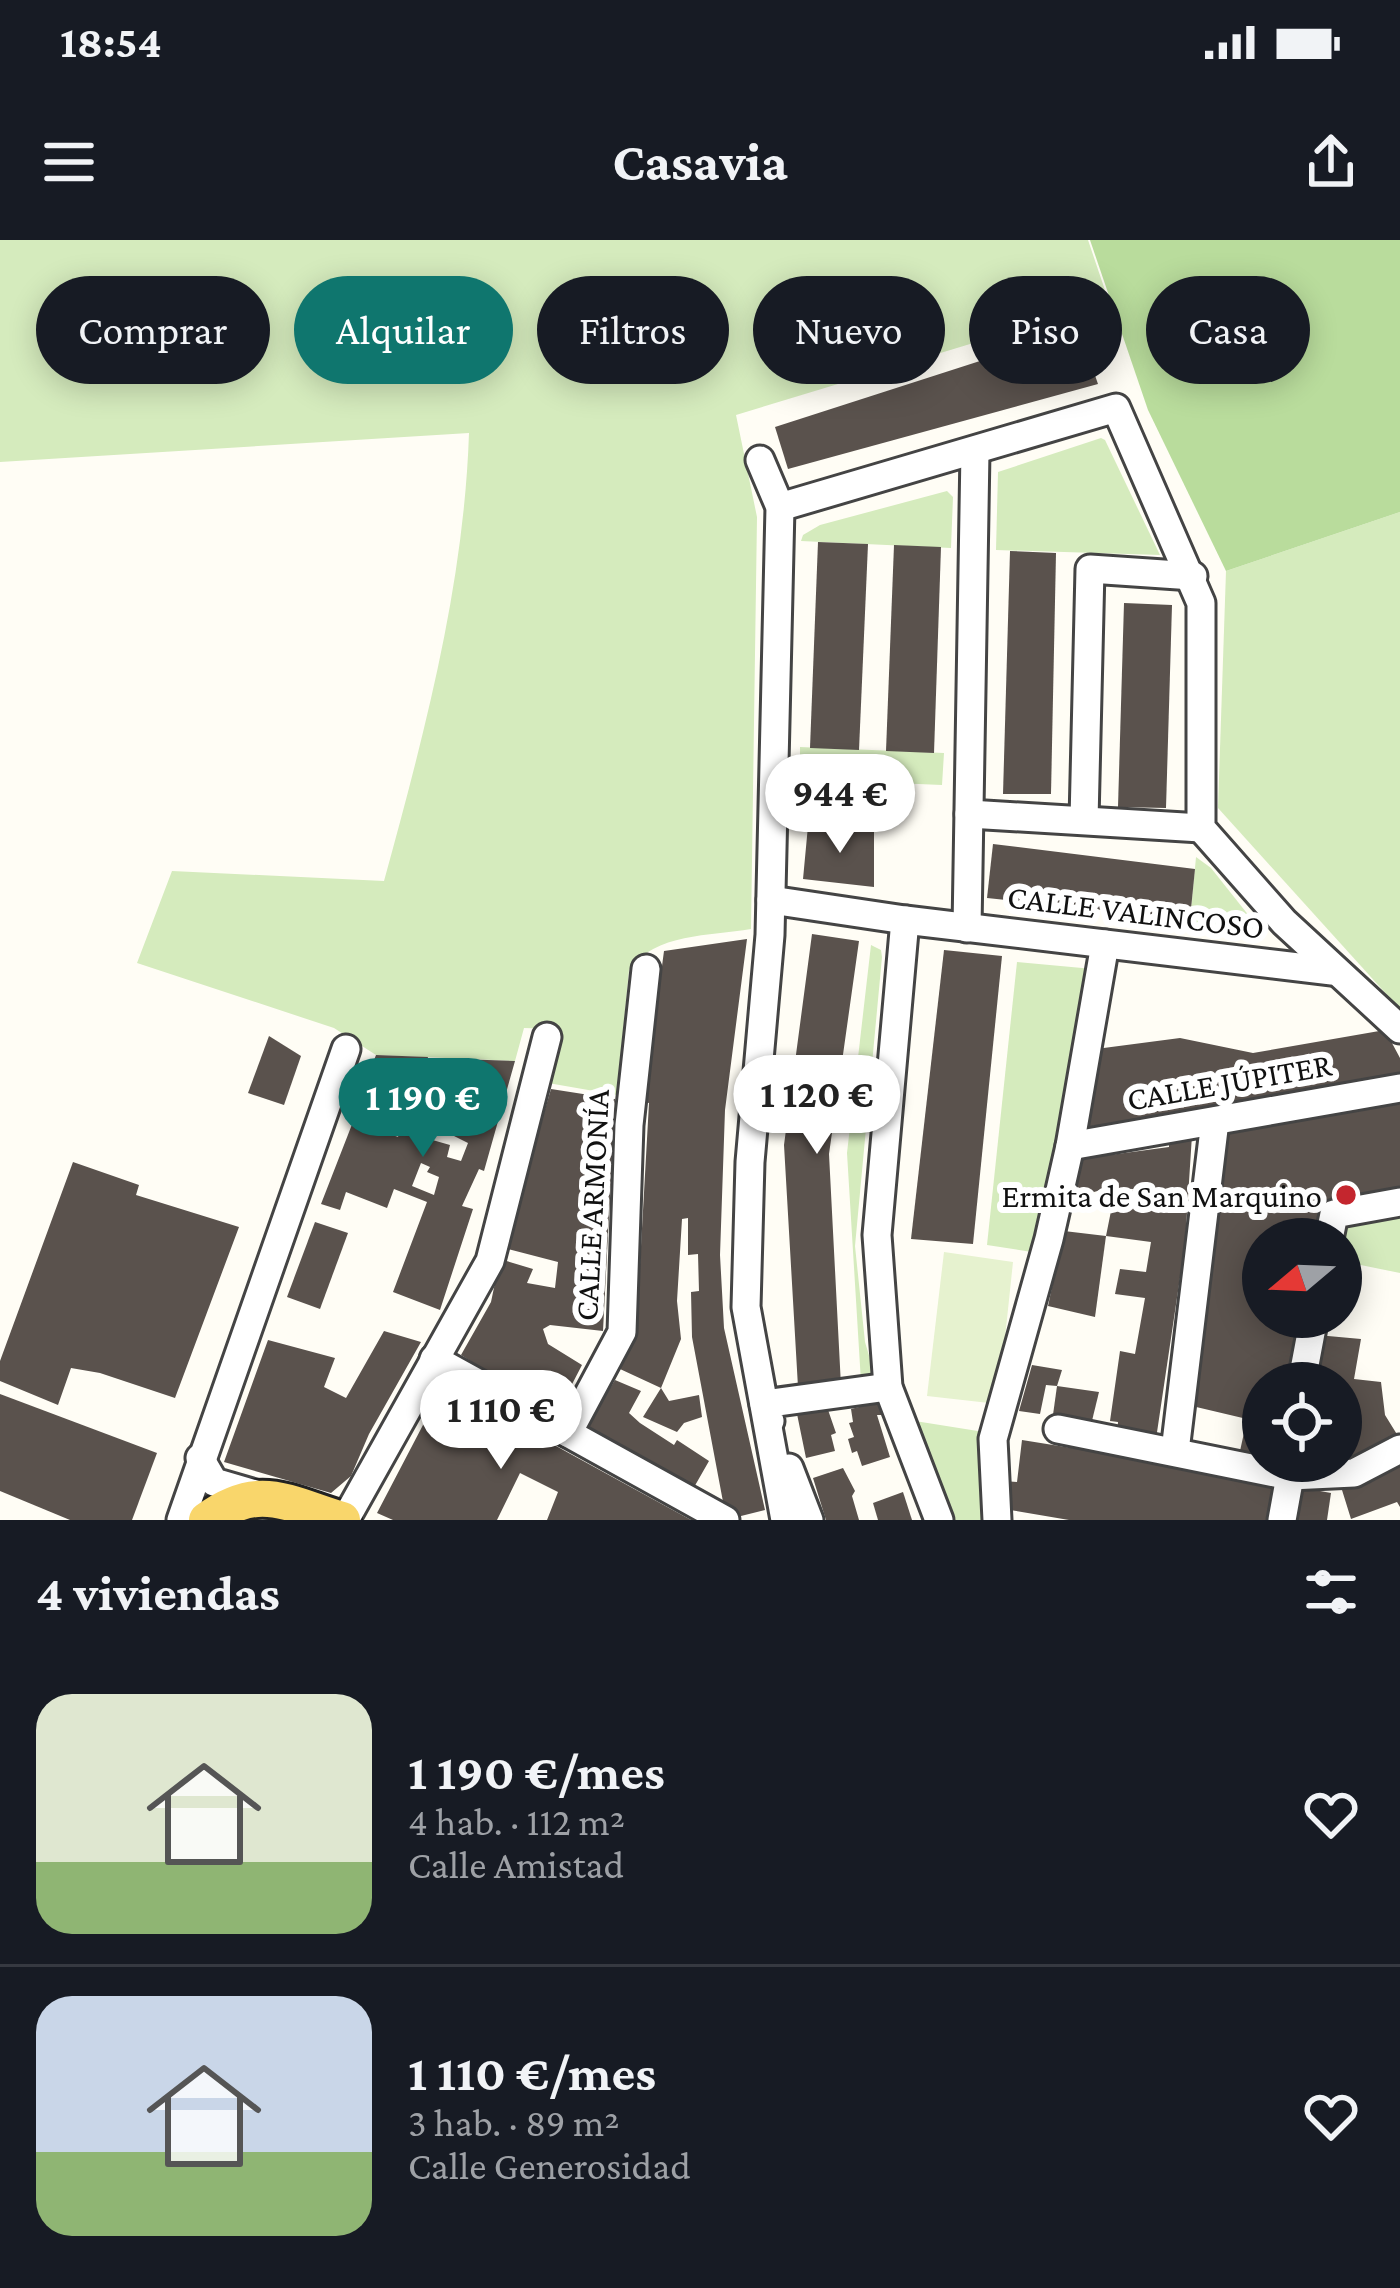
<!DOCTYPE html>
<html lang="es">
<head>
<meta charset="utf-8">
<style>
	:root { --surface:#171b24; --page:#20242c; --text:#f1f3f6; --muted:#9ea1a6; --line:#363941; --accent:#0f766e }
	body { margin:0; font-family:"Crimson Pro",serif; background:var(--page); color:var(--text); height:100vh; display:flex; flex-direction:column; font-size:45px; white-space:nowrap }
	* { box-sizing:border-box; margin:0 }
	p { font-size:39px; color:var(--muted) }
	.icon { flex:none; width:66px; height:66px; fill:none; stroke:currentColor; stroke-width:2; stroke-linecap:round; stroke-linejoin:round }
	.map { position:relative; height:1280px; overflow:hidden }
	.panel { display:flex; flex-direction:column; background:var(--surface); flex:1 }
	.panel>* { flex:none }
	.top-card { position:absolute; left:36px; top:36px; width:1329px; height:108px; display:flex; gap:24px }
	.needle { width:78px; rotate:251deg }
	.tools { position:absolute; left:1242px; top:978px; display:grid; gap:24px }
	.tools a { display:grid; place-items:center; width:120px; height:120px; border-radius:50%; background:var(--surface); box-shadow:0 6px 30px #0003; font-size:60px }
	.price { position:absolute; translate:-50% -102px; padding:0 27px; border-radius:42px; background:#fff; color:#222; font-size:39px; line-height:78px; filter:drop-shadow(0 3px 6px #0008) }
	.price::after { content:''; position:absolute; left:50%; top:72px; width:36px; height:27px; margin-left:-18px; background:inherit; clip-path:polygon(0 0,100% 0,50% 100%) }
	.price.selected { background:var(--accent); color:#fff }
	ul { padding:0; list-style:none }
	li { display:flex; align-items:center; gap:36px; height:300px; padding:0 36px }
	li+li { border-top:3px solid var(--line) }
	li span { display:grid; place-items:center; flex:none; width:336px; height:240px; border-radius:36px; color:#555 }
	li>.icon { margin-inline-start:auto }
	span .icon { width:144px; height:144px; fill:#fffc; stroke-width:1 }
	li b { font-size:51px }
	h2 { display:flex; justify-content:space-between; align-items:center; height:144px; padding:0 36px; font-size:51px }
	.pill { padding:0 42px; border-radius:54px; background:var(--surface); box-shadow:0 6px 30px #0003; font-size:42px; line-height:108px }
	.pill.selected { background:var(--accent); color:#fff }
	.status { display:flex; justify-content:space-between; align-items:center; height:84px; padding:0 60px; background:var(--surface); direction:ltr }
	.status svg { height:33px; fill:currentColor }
	header { display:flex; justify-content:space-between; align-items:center; height:156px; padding:0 36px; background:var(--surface); font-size:54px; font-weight:700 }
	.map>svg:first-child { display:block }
</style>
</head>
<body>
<div class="status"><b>18:54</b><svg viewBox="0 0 49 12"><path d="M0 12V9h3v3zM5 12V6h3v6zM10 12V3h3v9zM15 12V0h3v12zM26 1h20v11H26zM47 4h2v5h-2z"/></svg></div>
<header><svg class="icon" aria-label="menu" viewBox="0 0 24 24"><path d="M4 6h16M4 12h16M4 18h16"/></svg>Casavia<svg class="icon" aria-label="share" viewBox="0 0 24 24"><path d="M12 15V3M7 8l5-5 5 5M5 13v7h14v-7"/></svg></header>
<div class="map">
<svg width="1400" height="1280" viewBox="0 0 1400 1280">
	<rect width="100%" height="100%" fill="#fffdf5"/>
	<g fill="#d5ebbd">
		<path d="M0,0H1088L1109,62L736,175L757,277L751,689C710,696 655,693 629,730L617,855L548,843L555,789L524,788L515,821L376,815L334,788L137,723L172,631L384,641C424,495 464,345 469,193L0,222Z"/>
		<path d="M1101,198L1105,200L1160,315L996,310L998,232Z"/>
		<path d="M947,251L953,257L951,308L801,301L803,295L820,285Z"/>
		<path d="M1400,272V767H1398L1218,568L1226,331Z"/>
		<path d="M800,507L944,513L942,545L800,539Z"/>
		<path d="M1196,617L1211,628L1265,696L1189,692Z"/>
		<path d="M871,705L881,710L882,717L855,1006L865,1102L876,1139L861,1142L847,913Z"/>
		<path d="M1017,722L1093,729L1038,1013L987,1005Z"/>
		<path d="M1400,969V1033L1341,1021L1340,983Z"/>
		<path d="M915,1181L984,1192L986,1280H947Z"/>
	</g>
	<path fill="#b9dc9c" d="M1090,0H1400V272L1226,331L1148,170Z"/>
	<path fill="#e6f2cf" d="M944,1012L1013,1022L998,1164L927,1156Z"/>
	<g fill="#5a524d" fill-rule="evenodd">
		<path d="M1079,89L1098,144L788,229L775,187Z"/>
		<path d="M818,302L868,304L859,510L810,508Z"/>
		<path d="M894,305L941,307L934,513L886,511Z"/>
		<path d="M1010,311L1056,313L1051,554H1003Z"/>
		<path d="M1124,363L1172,365L1166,568L1118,567Z"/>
		<path d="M808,586L874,590V647L803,639Z"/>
		<path d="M993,604L1195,629L1190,679L987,658Z"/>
		<path d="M812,694L859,701L829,914L841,1146L798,1147L784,905Z"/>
		<path d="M747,699L725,870L720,1015L724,1088L765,1270L737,1277L724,1267L692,1097L691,1052L699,1051L698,1014L688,1015V978L682,979L677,1061L681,1099L661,1148L620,1129L636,1096L649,863L644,862L664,711Z"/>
		<path d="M944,710L1002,716L973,1004L911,999Z"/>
		<path d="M1385,790L1400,818V834L1081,888L1096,809L1180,798L1253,813Z"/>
		<path d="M269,796L301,816L284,865L248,853Z"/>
		<path d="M376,815L428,817L417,861L439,870L429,899L450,905L447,917L461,921L468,903L454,896L462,878L439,870L457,819L515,821L484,931L479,929L462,966L473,969L440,1070L393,1052L427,962L394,949L387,968L346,952L340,970L321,964L358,869L366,874L363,884L398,897L404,875L360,857ZM421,923L430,927L427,932L439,937L434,955L412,946Z"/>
		<path d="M551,849L615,859L603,1091L550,1085L543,1089L548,1104L582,1125L556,1175L461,1115L491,1062L500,1019L533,1029L527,1043L555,1048L558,1022L504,1008Z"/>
		<path d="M1400,864V955L1321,999H1263V1077H1307L1296,1143H1263V1215L1240,1211L1247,1179L1192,1166L1220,894Z"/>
		<path d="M1192,895L1185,1004L1156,1199L1117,1194L1118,1182L1110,1181L1120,1111L1135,1114L1145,1058L1115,1054L1120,1029L1146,1032L1151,1002L1106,996L1112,966L1130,968L1133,949L1108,948L1094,952L1093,966H1065L1073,920L1169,907V897Z"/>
		<path d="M73,922L139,945L136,955L239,987L175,1158L100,1133L71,1128L58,1165L0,1141V1121Z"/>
		<path d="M315,982L348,993L320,1069L287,1057Z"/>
		<path d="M1064,991L1106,996L1095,1077L1048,1066Z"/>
		<path d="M384,1091L421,1102L369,1194L351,1236L331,1253L224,1222L268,1100L335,1118L324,1147L346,1158Z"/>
		<path d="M1317,1095L1361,1099L1354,1139L1381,1142L1385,1175L1398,1196L1362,1217L1341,1222V1143H1307Z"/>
		<path d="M1032,1125L1062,1130L1057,1146L1046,1145L1040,1174L1019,1171Z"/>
		<path d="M615,1140L641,1151L629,1173L640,1183L674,1205L677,1200L709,1221L693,1249L585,1189Z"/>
		<path d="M446,1141L501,1176L691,1280H547L558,1252L520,1233L497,1280H393L377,1273Z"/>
		<path d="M1057,1146L1099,1152L1090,1189L1052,1182Z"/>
		<path d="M661,1148L669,1161L699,1155L702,1177L684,1183L677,1192L643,1177Z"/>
		<path d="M0,1154L157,1213L132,1280H70L0,1251Z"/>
		<path d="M883,1161L886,1175H877L890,1217L862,1226L857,1211L852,1213L848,1199L854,1197L849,1183L853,1182L851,1169Z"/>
		<path d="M827,1167L836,1193L831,1195L835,1211L806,1218L797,1174Z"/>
		<path d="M1022,1200L1276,1241L1268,1280H1069L1010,1270L1003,1241L1017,1242Z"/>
		<path d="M1400,1226V1267L1397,1262L1351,1279L1342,1250Z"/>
		<path d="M843,1228L855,1251L852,1256L859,1280H826L813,1238Z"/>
		<path d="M1298,1247L1331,1253L1327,1280H1294Z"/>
		<path d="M903,1252L912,1280H878L873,1263Z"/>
	</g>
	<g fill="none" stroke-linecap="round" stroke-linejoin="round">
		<g stroke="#444" stroke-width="33">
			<g id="minor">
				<path d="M760,220L780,267L770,695L750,922L746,1067L785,1280"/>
				<path d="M780,267L1116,168L1201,363V588L1284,682L1400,789"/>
				<path d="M969,574L1201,588"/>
				<path d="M1084,580L1090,329L1193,336"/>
				<path d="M771,660L905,680L1332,731"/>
				<path d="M905,680L877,995L888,1147L939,1280"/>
				<path d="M967,688L975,211"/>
				<path d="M1070,906L1400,848"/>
				<path d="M1329,999L1334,974L1400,962"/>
				<path d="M434,1119L725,1280"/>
				<path d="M1304,1130L1314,1077"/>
				<path d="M770,1181L764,1164L888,1147"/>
				<path d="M1058,1189L1290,1236L1354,1233L1400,1209"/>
				<path d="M568,1193L622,1092L629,885L646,729"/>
				<path d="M1175,1211L1215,881"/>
				<path d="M200,1218L214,1242L262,1256"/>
				<path d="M789,1228L809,1280"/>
				<path d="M181,1280L346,809"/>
				<path d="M345,1280L490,1021L547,797"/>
				<path d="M997,1280L993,1199L1049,999L1070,906L1105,704"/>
				<path d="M1282,1280L1290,1236"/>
			</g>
		</g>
		<g stroke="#222" stroke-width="42">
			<path id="major" d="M207,1280C259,1242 286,1263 342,1280"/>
		</g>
		<use href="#minor" stroke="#fff" stroke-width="27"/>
		<use href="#major" stroke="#f9d66b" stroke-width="36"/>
	</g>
	<circle fill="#c4262e" stroke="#fff" stroke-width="4.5" cx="1346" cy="955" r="12"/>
	<g text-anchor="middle" stroke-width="12" stroke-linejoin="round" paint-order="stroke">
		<g font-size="33" fill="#111" stroke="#fff">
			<text transform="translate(1136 671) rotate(7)" y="12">CALLE VALINCOSO</text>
			<text transform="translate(1229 841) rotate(-10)" y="12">CALLE JÚPITER</text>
			<text transform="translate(591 965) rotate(-87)" y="12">CALLE ARMONÍA</text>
		</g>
		<g font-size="33" fill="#111" stroke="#fff" text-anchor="end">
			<text x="1322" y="967">Ermita de San Marquino</text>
		</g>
	</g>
</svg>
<div class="tools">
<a><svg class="needle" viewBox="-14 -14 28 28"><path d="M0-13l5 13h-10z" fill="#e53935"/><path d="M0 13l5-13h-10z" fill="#9ea1a6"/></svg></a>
<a><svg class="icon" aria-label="locate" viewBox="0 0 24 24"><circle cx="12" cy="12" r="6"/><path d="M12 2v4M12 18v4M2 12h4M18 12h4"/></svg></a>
</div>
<b class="price" style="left:840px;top:616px">944 €</b>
<b class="price" style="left:817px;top:917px">1 120 €</b>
<b class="price selected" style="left:423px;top:920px">1 190 €</b>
<b class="price" style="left:501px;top:1232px">1 110 €</b>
<div class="top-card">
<a class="pill">Comprar</a>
<a class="pill selected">Alquilar</a>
<a class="pill">Filtros</a>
<a class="pill">Nuevo</a>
<a class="pill">Piso</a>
<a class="pill">Casa</a>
</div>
</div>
<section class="panel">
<h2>4 viviendas<svg class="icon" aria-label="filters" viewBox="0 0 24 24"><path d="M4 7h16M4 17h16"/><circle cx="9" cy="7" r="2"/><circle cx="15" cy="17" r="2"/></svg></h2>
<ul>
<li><span style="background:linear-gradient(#dfe7d0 70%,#8fb573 0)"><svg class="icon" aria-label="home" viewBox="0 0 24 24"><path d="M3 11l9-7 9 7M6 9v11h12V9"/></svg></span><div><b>1 190 €/mes</b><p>4 hab. · 112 m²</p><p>Calle Amistad</p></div><svg class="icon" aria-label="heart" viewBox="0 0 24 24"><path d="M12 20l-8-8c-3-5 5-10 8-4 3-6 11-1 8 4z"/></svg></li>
<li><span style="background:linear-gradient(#c9d6e8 65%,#8fb573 0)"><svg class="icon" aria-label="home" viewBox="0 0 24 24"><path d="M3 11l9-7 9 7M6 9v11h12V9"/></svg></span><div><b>1 110 €/mes</b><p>3 hab. · 89 m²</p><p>Calle Generosidad</p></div><svg class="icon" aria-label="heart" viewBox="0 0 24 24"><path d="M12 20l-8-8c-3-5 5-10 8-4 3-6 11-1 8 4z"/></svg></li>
</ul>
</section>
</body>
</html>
